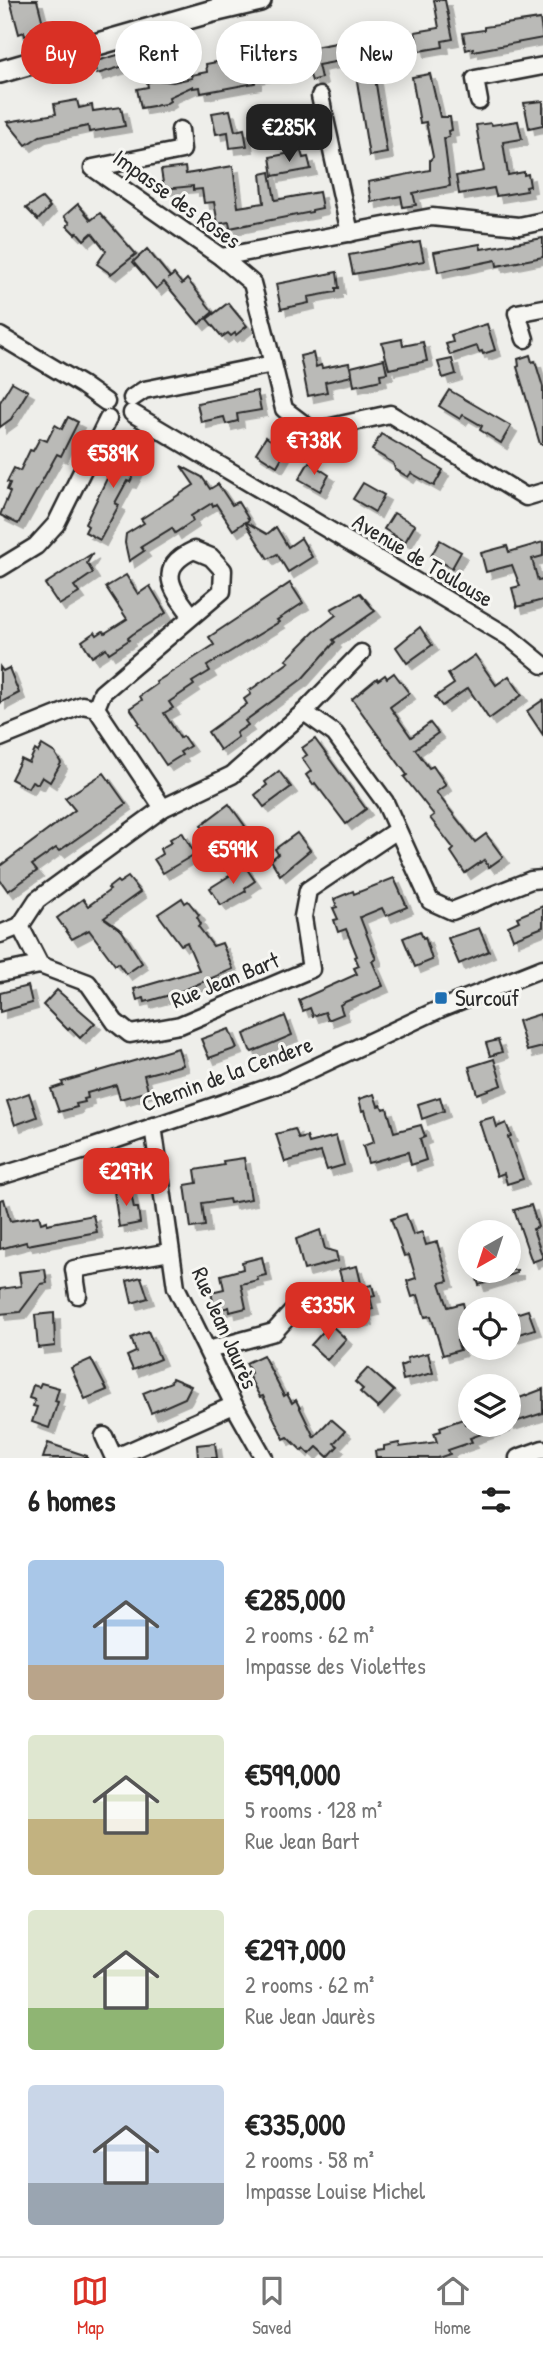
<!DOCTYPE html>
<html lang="en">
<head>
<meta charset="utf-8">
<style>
	:root { --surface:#fff; --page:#f6f6f6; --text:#222; --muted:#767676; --line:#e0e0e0; --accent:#d93025 }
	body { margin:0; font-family:"Patrick Hand",sans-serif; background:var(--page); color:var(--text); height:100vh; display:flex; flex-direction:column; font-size:26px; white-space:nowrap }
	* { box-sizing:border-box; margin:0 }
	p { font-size:23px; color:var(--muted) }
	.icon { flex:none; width:38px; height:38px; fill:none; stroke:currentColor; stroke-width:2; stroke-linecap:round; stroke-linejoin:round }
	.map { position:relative; height:1458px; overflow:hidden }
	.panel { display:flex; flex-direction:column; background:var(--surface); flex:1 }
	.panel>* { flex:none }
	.top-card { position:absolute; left:21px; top:21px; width:502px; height:63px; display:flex; gap:14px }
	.needle { width:46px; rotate:219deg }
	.controls { position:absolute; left:458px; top:1220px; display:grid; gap:14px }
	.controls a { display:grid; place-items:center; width:63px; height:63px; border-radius:50%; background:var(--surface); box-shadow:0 4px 18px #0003; font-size:35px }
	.price { position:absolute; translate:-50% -60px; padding:0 16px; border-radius:14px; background:var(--accent); color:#fff; font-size:23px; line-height:46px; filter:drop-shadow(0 2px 4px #0008) }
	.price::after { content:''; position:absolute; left:50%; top:42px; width:21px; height:16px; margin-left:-10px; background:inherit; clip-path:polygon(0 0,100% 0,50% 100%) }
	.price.selected { background:#222; color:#fff }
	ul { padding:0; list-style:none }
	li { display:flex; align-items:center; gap:21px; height:175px; padding:0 28px }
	li span { display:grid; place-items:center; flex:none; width:196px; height:140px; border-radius:7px; color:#555 }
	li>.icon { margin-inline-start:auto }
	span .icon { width:84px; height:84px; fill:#fffc; stroke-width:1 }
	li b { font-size:30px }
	h2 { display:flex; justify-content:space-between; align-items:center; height:84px; padding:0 28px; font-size:30px }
	.tag { padding:0 24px; border-radius:32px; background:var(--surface); box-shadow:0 4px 18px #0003; font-size:24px; line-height:63px }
	.tag.selected { background:var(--accent); color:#fff }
	.tabs { display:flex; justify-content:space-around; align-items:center; height:98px; border-top:2px solid var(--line); background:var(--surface); font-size:19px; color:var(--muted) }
	.tabs a { display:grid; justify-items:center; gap:4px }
	.tabs .selected { color:var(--accent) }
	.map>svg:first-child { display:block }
</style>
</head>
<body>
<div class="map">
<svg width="543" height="1458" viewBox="0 0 543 1458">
	<defs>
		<filter id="shadow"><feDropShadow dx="6" dy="6" stdDeviation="0" flood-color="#0004"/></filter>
	</defs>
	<rect width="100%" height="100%" fill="#eeeeea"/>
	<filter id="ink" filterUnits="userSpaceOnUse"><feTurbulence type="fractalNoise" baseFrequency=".0143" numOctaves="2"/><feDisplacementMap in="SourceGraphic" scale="14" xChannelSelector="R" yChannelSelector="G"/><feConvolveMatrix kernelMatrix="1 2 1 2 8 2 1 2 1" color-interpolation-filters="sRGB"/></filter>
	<g filter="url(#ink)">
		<g fill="#babab7" stroke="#2b2b2b" stroke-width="2" filter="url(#shadow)">
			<path d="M10,0H37L45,31L25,36L24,32L19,34Z"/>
			<path d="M434,0H445L453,39L442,41L443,47L419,51L415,32L439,28Z"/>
			<path d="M540,19L543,38L473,51V48L466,50L463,33L484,30V27Z"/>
			<path d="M396,32L398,45H393L394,51L318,65L321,78L312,81L307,67L255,77V83L201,93L200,87L193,88V86L169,97L170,101L165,104L141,108L137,89L148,87L147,82L158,80L173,82L192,78L191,75L207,72L206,64L222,61L224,69L273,60L271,54L302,48L301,45L312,42L314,47Z"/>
			<path d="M121,54L124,66L97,74L93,62Z"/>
			<path d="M430,74L440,117H450L452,130L448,131L449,137L444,138L450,186L413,193L416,205L409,206L403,207L401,196L371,202L368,182L430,170V160L433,157L426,122L420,123L412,77Z"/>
			<path d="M375,78L387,153L369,156L357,81Z"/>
			<path d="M77,100L79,108L92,105L93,111L121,107L125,126L89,132L88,126L40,136L26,145L7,122L56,114L54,104Z"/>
			<path d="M543,101V125L529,128L524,103Z"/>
			<path d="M288,107L292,129L273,132L270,110Z"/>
			<path d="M230,110L235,131L244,129L247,146L230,148L228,132L216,134L212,113Z"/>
			<path d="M518,121L522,139L503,142L508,175L524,172V175L528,174L530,186L526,187L527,191L496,196L494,188L459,194L456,176L484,171L476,125L491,123L492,125Z"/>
			<path d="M301,151L303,158L308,157L311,169L273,176L270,157Z"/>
			<path d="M233,166L238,207L264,203L261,174L270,172L275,200L319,192L322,208L312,210V212L230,228L229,222L218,224L214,202L204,203L202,189L193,190V186L164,189L161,170L185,167L186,174Z"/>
			<path d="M42,198L50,207L38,220L26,208Z"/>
			<path d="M78,204L91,220L100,213L136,254L111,274L97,264L106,251L92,233L84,240L77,232L75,234L67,226L70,223L64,216Z"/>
			<path d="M543,238V257L497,266L496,260L438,272L434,252L480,244L481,249Z"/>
			<path d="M420,242L424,261L353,274L349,255Z"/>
			<path d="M147,249L170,277L168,279L174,274L182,284L187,279L213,312L199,324L164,282L156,289L133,262Z"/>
			<path d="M337,272L339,288H336V292L308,297L309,303L281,309L276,284Z"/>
			<path d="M228,303L247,326L236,335L235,333L231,336L228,333L222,337L207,319Z"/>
			<path d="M487,324L495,350L483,354L482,351L479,352L477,346L450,355L446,344L453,342L451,335Z"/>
			<path d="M402,339L403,346L423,342L427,361L389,369L382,343Z"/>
			<path d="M313,353L316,367L321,365L322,368L349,363L352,376L325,382L327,392L308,396L300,356Z"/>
			<path d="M530,355L532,362L535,361L543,387V444H540L517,367L519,366L518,359Z"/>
			<path d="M384,359L387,373L380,374L381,380L354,386L351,367Z"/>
			<path d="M452,359L456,374L443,378L438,362Z"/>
			<path d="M12,382L28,391L11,419L0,427V402Z"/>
			<path d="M449,390L511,426L501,443L480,430L482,426L463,415L460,419L439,406Z"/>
			<path d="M257,391L261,410L237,414L238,421L226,424L224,417L201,422L197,403Z"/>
			<path d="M68,417L78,422L61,456L57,454L18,524L0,515L10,492L7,490L10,483L7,482L14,468L20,471L30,450L33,451L40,438L47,441L55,425L62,429Z"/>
			<path d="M381,434L443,470L434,486L411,473L408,477L395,469L393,463L372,450Z"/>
			<path d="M266,437L286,450L277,466L256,453Z"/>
			<path d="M124,443L145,454L130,482L127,481L115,503L119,505L100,540L85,532L88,526L85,524Z"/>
			<path d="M309,462L329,475L320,491L299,479Z"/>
			<path d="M181,466L202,477L210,489L218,484L232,505L238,502L249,520L246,522L267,534L276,527L288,547L301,538L312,557L288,572L277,554L268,559L245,522L233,530L216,504L213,506L212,503L191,516L193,521L175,533L172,528L141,547L144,551L129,561L125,543L126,534L144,523L141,519L194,485Z"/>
			<path d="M363,483L384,495L375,512L353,499Z"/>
			<path d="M394,513L415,525L405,542L384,529Z"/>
			<path d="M440,540L461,552L452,568L431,556Z"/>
			<path d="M543,542V556L532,559L538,581L543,580V600L517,607L512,588L520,586L512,565L486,572L481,553L507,546L509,552Z"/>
			<path d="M93,553L87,563L93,573L74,586L79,593L59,605L45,584Z"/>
			<path d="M126,575L138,594L150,586L166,613L133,634L128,638L129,640L109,653L106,648L92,657L82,641L95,632L97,635L103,631L105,633L127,619L106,587Z"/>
			<path d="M290,583L303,603L277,620L279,622L207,666L210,671L192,682L194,685L169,702L173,708L164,713L180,738L183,736L190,746L180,752L182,755L166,765L138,724L140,723L130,708L142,700L140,696L157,684L156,682L214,645L209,637Z"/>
			<path d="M360,593L375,611L333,640L335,642L302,679L245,721L248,725L236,733L238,737L220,750L208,732L247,704L244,699L251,694L249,691L289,662L286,660L314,632L336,615L331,609Z"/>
			<path d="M420,627L432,645L407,663L396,647Z"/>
			<path d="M475,655L496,685L509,676L522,695L489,719L468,688L442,706L435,697L454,684L448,674Z"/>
			<path d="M0,667L3,671L9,668L19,693L0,703Z"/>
			<path d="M394,673L409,693L390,707L411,737L430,723L438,733L415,749L429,768L433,766L446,785L436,792L475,842L486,834L503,857L489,867L484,860L465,873L451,852L454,849L430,818L434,815L404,777L407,775L352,699L377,678L378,680L385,675L387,678Z"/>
			<path d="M543,700V735L527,711Z"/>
			<path d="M315,739L366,809L346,824L315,783L313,785L306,775L311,771L302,758L307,755L302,748Z"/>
			<path d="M42,745L55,753L61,763L50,782L42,777L38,784L32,781L28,788L11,779L21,759L29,763L35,750L38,752Z"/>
			<path d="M279,771L291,787L264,807L255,795L267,785L265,782Z"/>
			<path d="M104,773L126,804L59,851L56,848L32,865L37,871L8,891L0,880V866L75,810L65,798Z"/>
			<path d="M229,804L245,826L230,837L225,830L212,840L201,825Z"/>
			<path d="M182,832L195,854L163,873L154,859L162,854L160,849L172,842L170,839Z"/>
			<path d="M297,833L310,850L280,875L271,860L278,854L275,849Z"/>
			<path d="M245,866L255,881L245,888L246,891L221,905L210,888Z"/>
			<path d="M128,877L140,892L104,918L122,931L142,963L126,974L118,963L115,965L89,930L72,939L57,918L83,899L88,906L110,890L108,888L117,881L119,883Z"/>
			<path d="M394,878L407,907L386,916L382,908L360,917L376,959L372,961L383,986L345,1002L340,1005L343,1014L328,1020L325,1012L313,1016L310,1008L303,1011L299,1000L357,974L354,968L359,966L355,957L357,956L346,929L338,932L334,920L338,919L333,908L337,907L334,899L353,891L354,894Z"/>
			<path d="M182,898L185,903L188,901L199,915L197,917L201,924L198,926L213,946L222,943L233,969L177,993L145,1002L144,998L137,1000L134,989L199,970L187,942L181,945L158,914Z"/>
			<path d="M543,906V927L513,939L508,926L519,921L517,917Z"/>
			<path d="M479,928L489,951L459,964L448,938Z"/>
			<path d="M420,931L423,938L425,937L432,960L415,967L403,938Z"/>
			<path d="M28,986L32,1003L0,1012V993Z"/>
			<path d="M57,990L95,1023L80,1038L70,1028L68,1030L43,1005Z"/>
			<path d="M540,1014L543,1026V1047L527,1051L518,1021Z"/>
			<path d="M285,1016L292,1035L252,1052L250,1050L244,1034Z"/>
			<path d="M229,1029L237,1048L209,1058L201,1039Z"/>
			<path d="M498,1040L502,1052L490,1056L486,1043Z"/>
			<path d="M178,1048L183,1065L144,1075L148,1091L120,1099L116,1085L87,1093L88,1098L84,1099L85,1102L76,1104L77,1107L59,1112L51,1089L63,1085L62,1082Z"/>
			<path d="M494,1059L502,1085L477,1094L469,1067Z"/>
			<path d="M29,1093L37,1117L15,1125L7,1101Z"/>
			<path d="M374,1094L378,1106L381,1105L383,1109L387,1108L394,1132L421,1125L425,1137L420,1139L426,1160L411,1165L408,1152L368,1163L363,1146L374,1142L365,1110L362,1111L359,1099Z"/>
			<path d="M440,1097L444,1111L422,1119L418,1104Z"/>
			<path d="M494,1117L497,1127L506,1123L511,1136L508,1137L523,1179L507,1184L504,1173L497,1176L479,1121Z"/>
			<path d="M295,1129L299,1139L307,1137L309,1143L336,1136L344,1165L327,1170L321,1152L285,1162L276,1134Z"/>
			<path d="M244,1158L251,1199L230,1203L229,1199L202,1203L205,1226L191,1228L185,1185L197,1183L195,1170L224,1165L223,1161Z"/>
			<path d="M130,1188L134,1208H138L140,1223L119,1227L114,1191Z"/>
			<path d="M4,1199L10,1221L39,1216L41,1223L47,1221V1224L93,1215L97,1232L27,1245L26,1242L0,1249V1200Z"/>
			<path d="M531,1205L538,1227L533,1229L543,1258L532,1262L514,1210Z"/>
			<path d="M406,1214L413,1235L422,1232L426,1245L437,1242L448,1281L440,1283L448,1307L463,1303L467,1320L460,1322L466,1338L457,1341L460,1350L443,1355L431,1316L425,1317L418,1295L412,1297L407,1281L416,1278L409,1255L404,1256L391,1219Z"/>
			<path d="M320,1230L325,1249L336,1252L338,1261L304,1270L296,1239Z"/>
			<path d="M262,1257L266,1275L257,1277L258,1280L241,1284L246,1308L230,1312L229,1307L215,1311L211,1292L224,1289L221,1275L243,1269L242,1262Z"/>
			<path d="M357,1266L362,1287L372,1285L375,1296L370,1297L373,1309L365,1311L367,1319L354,1322L347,1291L345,1292L339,1270Z"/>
			<path d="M45,1269L47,1283L41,1284L20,1312L0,1314V1289L21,1286L19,1272Z"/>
			<path d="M474,1270H517V1273L479,1285Z"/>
			<path d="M141,1277L148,1298L132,1303L127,1281Z"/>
			<path d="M528,1310L535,1329L509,1337V1316Z"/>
			<path d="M54,1313L55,1346L38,1348L35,1315Z"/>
			<path d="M330,1324L346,1339L327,1360L311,1345Z"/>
			<path d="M148,1331L160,1359L133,1370L127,1356L136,1352L131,1338Z"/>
			<path d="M428,1353L433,1373L403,1380L400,1366L408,1363L407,1358Z"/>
			<path d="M263,1355L284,1396L287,1394L292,1403L296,1400L314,1437L331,1419L345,1431L334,1443L338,1446L328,1457L317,1447L310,1454L304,1448L302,1451L288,1437L284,1439L263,1396L260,1397L248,1375L251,1373L246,1363Z"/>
			<path d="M91,1359L107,1390L85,1399L71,1368Z"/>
			<path d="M368,1368L394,1391L378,1408L360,1392L363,1389L355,1382Z"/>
			<path d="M172,1378L191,1386L185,1398L151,1413L143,1393L171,1382Z"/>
			<path d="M41,1383L59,1388L55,1401L58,1402L49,1428L32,1422L37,1407L33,1406L35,1400L29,1398L33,1385L39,1387Z"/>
			<path d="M543,1389V1413L509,1424V1402Z"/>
			<path d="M463,1419L465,1424H504V1426L470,1438L472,1442L448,1450L450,1454L438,1458H376L375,1451L384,1450V1446L399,1443L400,1447L437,1442L434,1433L441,1431L440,1427Z"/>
			<path d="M48,1443L87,1456V1458H43Z"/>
			<path d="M215,1443L217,1458H198L197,1445Z"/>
		</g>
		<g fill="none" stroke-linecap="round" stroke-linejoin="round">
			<g stroke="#2b2b2b" stroke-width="21">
				<g id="minor">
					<path d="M320,96L350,233"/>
					<path d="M479,101L475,79L543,66"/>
					<path d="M180,130L182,150L93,168L221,257L252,283L273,364"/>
					<path d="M221,257L432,217L519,226L543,221"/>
					<path d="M0,336L82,385L106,402"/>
					<path d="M525,339L517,313L543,308"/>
					<path d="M132,398L144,390L273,364L284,409L313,431L390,414L526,497L543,492"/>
					<path d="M132,413L509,637L543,665"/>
					<path d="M0,568L36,546L56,524L108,419"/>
					<path d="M96,708L163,808L232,775L304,712L335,734L385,802L430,901L452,911L531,880L543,879"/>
					<path d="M96,708L102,693L222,591L223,570L211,557L194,550C154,568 173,591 192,616"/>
					<path d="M304,712L361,653"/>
					<path d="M0,738L82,705L96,708"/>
					<path d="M163,808L37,900L20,926L40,965L88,983L115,1022L130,1034L180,1025L311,969L303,917L308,890L397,830"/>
					<path d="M0,934L20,926"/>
					<path d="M0,973L40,965"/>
					<path d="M153,1126L176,1287L234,1405L264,1458"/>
					<path d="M0,1176L85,1150L282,1083L442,1008L543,968"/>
					<path d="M78,1295L74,1269L170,1252"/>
					<path d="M208,1350L274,1332L305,1298"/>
					<path d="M104,1436L114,1458L234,1405"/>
					<path d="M518,1458L543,1449"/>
				</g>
			</g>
			<g stroke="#2b2b2b" stroke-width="26">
				<path id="major" d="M0,72L213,11L260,0"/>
			</g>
			<use href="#minor" stroke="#f6f6f2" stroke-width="16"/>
			<use href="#major" stroke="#f6f6f2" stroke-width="21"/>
		</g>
	</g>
	<rect fill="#1f6fb2" stroke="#f6f6f2" stroke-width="2.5" x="434" y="991" width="14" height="14" rx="3.5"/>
	<g text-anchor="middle" stroke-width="6" stroke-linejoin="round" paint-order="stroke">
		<g font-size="23" fill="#2b2b2b" stroke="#f6f6f2">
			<text transform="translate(177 199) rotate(36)" y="8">Impasse des Roses</text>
			<text transform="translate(423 560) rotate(31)" y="8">Avenue de Toulouse</text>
			<text transform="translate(225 980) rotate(-22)" y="8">Rue Jean Bart</text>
			<text transform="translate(227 1074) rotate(-20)" y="8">Chemin de la Cendere</text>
			<text transform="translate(225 1328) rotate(66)" y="8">Rue Jean Jaurès</text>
		</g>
		<g font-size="23" fill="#2b2b2b" stroke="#f6f6f2" text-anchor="start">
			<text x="455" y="1006">Surcouf</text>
		</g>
	</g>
</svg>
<div class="controls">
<a><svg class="needle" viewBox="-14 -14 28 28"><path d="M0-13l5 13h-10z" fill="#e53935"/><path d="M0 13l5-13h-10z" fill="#767676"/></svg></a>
<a><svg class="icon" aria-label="locate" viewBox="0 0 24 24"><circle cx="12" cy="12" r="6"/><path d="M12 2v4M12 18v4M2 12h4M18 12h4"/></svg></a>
<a><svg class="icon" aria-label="layers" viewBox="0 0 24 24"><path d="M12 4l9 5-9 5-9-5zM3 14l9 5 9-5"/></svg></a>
</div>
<b class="price selected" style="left:289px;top:164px">€285K</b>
<b class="price" style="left:314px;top:477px">€738K</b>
<b class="price" style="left:113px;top:490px">€589K</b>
<b class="price" style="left:233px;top:886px">€599K</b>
<b class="price" style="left:126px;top:1208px">€297K</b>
<b class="price" style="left:328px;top:1342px">€335K</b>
<div class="top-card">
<a class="tag selected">Buy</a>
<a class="tag">Rent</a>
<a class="tag">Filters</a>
<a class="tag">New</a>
</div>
</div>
<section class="panel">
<h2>6 homes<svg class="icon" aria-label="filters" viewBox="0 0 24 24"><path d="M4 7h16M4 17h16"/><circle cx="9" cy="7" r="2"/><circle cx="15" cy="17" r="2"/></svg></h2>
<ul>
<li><span style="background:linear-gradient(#a9c7e8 75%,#b9a48a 0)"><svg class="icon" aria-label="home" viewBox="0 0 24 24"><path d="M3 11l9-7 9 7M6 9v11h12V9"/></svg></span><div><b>€285,000</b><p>2 rooms · 62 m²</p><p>Impasse des Violettes</p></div></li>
<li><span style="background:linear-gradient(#dfe7d0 60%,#c2b280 0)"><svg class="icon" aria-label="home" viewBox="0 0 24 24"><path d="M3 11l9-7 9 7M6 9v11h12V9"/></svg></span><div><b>€599,000</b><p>5 rooms · 128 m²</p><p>Rue Jean Bart</p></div></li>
<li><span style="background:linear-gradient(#dfe7d0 70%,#8fb573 0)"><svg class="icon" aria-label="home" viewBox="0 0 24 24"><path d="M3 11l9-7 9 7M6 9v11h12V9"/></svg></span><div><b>€297,000</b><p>2 rooms · 62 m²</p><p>Rue Jean Jaurès</p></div></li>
<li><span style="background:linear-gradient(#c9d6e8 70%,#9aa5b1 0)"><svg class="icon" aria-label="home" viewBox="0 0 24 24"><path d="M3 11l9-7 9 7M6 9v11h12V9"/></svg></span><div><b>€335,000</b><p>2 rooms · 58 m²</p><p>Impasse Louise Michel</p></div></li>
</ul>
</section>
<nav class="tabs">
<a class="selected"><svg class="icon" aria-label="map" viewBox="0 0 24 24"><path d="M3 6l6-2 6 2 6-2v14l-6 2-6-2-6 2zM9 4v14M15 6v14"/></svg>Map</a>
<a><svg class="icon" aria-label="saved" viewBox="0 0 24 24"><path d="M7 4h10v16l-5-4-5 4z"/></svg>Saved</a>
<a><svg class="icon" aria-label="home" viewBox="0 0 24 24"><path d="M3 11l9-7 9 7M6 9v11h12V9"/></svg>Home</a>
</nav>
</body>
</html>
